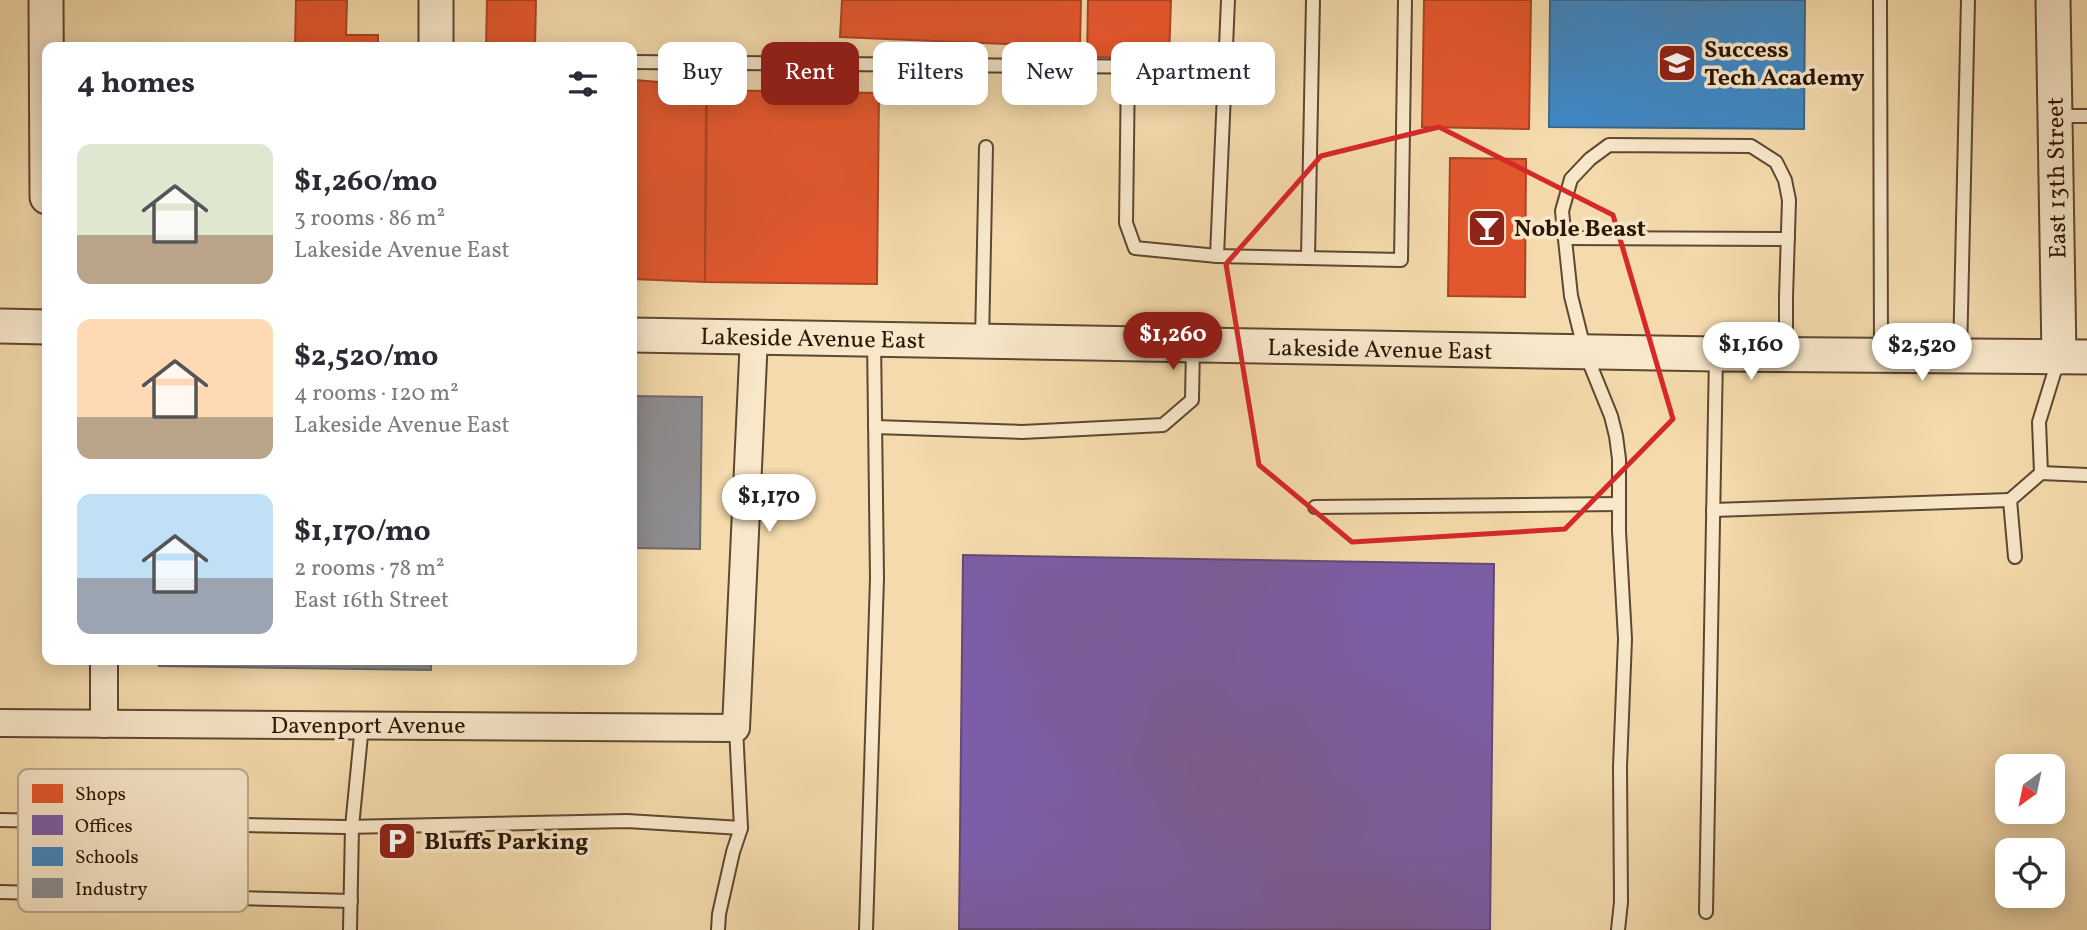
<!DOCTYPE html>
<html lang="en">
<head>
<meta charset="utf-8">
<style>
	:root { --surface:#fff; --page:#f2f2f3; --text:#2b2b33; --muted:#7c7c81; --accent:#8f2418 }
	body { margin:0; font-family:Vollkorn,serif; background:var(--page); color:var(--text); height:100vh; display:flex; flex-direction:column; font-size:26px; white-space:nowrap }
	* { box-sizing:border-box; margin:0 }
	p { font-size:23px; color:var(--muted) }
	.icon { flex:none; width:38px; height:38px; fill:none; stroke:currentColor; stroke-width:2; stroke-linecap:round; stroke-linejoin:round }
	.map { position:relative; flex:1; overflow:hidden }
	.side { position:absolute; left:42px; top:42px; width:595px; height:623px; display:flex; flex-direction:column; background:var(--surface); border-radius:14px; box-shadow:0 4px 18px #0003 }
	.side>* { flex:none }
	.hud { position:absolute; left:658px; top:42px; width:665px; height:63px; display:flex; gap:14px }
	.needle { width:46px; rotate:213deg }
	.fabs { position:absolute; left:1995px; top:754px; display:grid; gap:14px }
	.fabs a { display:grid; place-items:center; width:70px; height:70px; border-radius:14px; background:var(--surface); box-shadow:0 4px 18px #0003; font-size:35px }
	.price { position:absolute; translate:-50% -60px; padding:0 16px; border-radius:24px; background:#fff; color:#222; font-size:23px; line-height:46px; filter:drop-shadow(0 2px 4px #0008) }
	.price::after { content:''; position:absolute; left:50%; top:42px; width:21px; height:16px; margin-left:-10px; background:inherit; clip-path:polygon(0 0,100% 0,50% 100%) }
	.price.selected { background:var(--accent); color:#fff }
	ul { padding:0; list-style:none }
	li { display:flex; align-items:center; gap:21px; height:175px; padding:0 35px }
	li span { display:grid; place-items:center; flex:none; width:196px; height:140px; border-radius:14px; color:#555 }
	li>.icon { margin-inline-start:auto }
	span .icon { width:84px; height:84px; fill:#fffc; stroke-width:1 }
	li b { font-size:30px }
	h2 { display:flex; justify-content:space-between; align-items:center; height:84px; padding:0 35px; font-size:30px }
	.chip { padding:0 24px; border-radius:14px; background:var(--surface); box-shadow:0 4px 18px #0003; font-size:24px; line-height:63px }
	.chip.selected { background:var(--accent); color:#fff }
	.map>svg:first-child { display:block }
</style>
</head>
<body>
<div class="map">
<svg width="2087" height="930" viewBox="0 0 2087 930">
	<rect width="100%" height="100%" fill="#f4daac"/>
	<filter id="stains"><feTurbulence type="fractalNoise" baseFrequency=".00286" numOctaves="4"/><feColorMatrix values="0 0 0 0 .2 0 0 0 0 .09 0 0 0 0 .02 0 0 0 .5 -.17"/></filter>
	<radialGradient id="worn" r=".72"><stop offset=".6" stop-color="#630" stop-opacity="0"/><stop offset="1" stop-color="#630" stop-opacity=".3"/></radialGradient>
	<g fill="#e4572e" stroke="#ac4422" stroke-width="2">
		<path d="M296,0H347L346,35H378V47H295Z"/>
		<path d="M487,0H536L535,47H486Z"/>
		<path d="M842,0H1081L1080,47L840,37Z"/>
		<path d="M1088,0H1171L1169,59L1087,57Z"/>
		<path d="M1424,0H1531L1529,129L1422,127Z"/>
		<path d="M635,80L706,86L705,282L632,279Z"/>
		<path d="M707,90L879,93L877,284L705,282Z"/>
		<path d="M1450,158L1526,159L1525,297L1448,296Z"/>
	</g>
	<path fill="#7b5ea7" stroke="#634977" stroke-width="2" d="M963,555L1494,564L1490,930L959,929Z"/>
	<path fill="#3f88c5" stroke="#39668c" stroke-width="2" d="M1550,0H1805L1804,129L1549,127Z"/>
	<g fill="#8d8d92" stroke="#706a68" stroke-width="2">
		<path d="M632,396L702,397L700,549L632,548Z"/>
		<path d="M159,660H431V670L159,666Z"/>
	</g>
	<g fill="none" stroke-linecap="round" stroke-linejoin="round">
		<g stroke="#5d4830" stroke-width="16">
			<g id="service">
				<path d="M1228,0L1217,256L1401,260L1405,0"/>
				<path d="M1880,0L1881,353"/>
				<path d="M632,62L1162,67"/>
				<path d="M1128,67L1126,223L1135,248L1217,256"/>
				<path d="M2056,116H2087"/>
				<path d="M1565,238L1788,239"/>
				<path d="M1308,257L1313,0"/>
				<path d="M982,341L986,147"/>
				<path d="M1960,356L1968,0"/>
				<path d="M875,427L1022,432L1163,425L1192,400L1193,345"/>
				<path d="M2041,473L2087,475"/>
				<path d="M1315,507L1619,504"/>
				<path d="M1713,510L2010,500"/>
				<path d="M2015,557L2010,500L2041,473L2039,422L2059,357"/>
				<path d="M0,820L345,827L627,821L741,828"/>
				<path d="M0,892L351,901"/>
				<path d="M1706,912L1716,355"/>
				<path d="M350,930L352,827L362,725"/>
				<path d="M718,930L719,914L733,852L741,828L736,728"/>
				<path d="M866,930L877,578L874,339"/>
				<path d="M1618,930L1621,902L1620,767L1625,639L1619,531V459L1616,436L1611,416L1585,352L1571,296L1562,211L1571,179L1590,159L1609,145L1751,146L1776,162L1785,180L1789,200L1786,297V355"/>
			</g>
		</g>
		<g stroke="#5d4830" stroke-width="30">
			<g id="minor">
				<path d="M104,660V724"/>
				<path d="M0,723L736,728L754,337"/>
			</g>
		</g>
		<g stroke="#5d4830" stroke-width="37">
			<g id="tertiary">
				<path d="M46,0L47,197"/>
				<path d="M2053,0L2059,357"/>
				<path d="M436,47V0"/>
				<path d="M0,326L47,327"/>
				<path d="M632,335L1716,354L2087,357"/>
			</g>
		</g>
		<use href="#service" stroke="#f8e7c9" stroke-width="12"/>
		<use href="#minor" stroke="#f8e7c9" stroke-width="26"/>
		<use href="#tertiary" stroke="#f8e7c9" stroke-width="33"/>
	</g>
	<path fill="none" stroke="#d62828" stroke-width="5" stroke-linejoin="round" d="M1439,127L1613,215L1673,419L1565,529L1352,542L1259,465L1226,264L1321,156Z"/>
	<defs>
		<g id="school-square" transform="scale(2.0125)"><rect x="-9" y="-9" width="18" height="18" rx="4" fill="#8f2418" stroke="#f8e7c9"/><path d="M0-5L7-2L0 1L-7-2ZM-4 1L0 2.5L4 1V4Q0 6-4 4Z" fill="#fff"/></g>
		<g id="bar-square" transform="scale(2.0125)"><rect x="-9" y="-9" width="18" height="18" rx="4" fill="#8f2418" stroke="#f8e7c9"/><path d="M-6-5H6L.8 .8V4.5H3.5V6h-7V4.5H-.8V.8Z" fill="#fff"/></g>
		<g id="parking-square" transform="scale(2.0125)"><rect x="-9" y="-9" width="18" height="18" rx="4" fill="#8f2418" stroke="#f8e7c9"/><path d="M-3.5-5.5H1a3.5 3.5 0 0 1 0 7H-1V5.5H-3.5ZM-1-3.4V-.6H.8a1.4 1.4 0 0 0 0-2.8Z" fill="#fff"/></g>
	</defs>
	<g fill-rule="evenodd">
		<use href="#school-square" x="1677" y="63"/>
		<use href="#bar-square" x="1487" y="228"/>
		<use href="#parking-square" x="397" y="841"/>
	</g>
	<g text-anchor="middle" stroke-width="7" stroke-linejoin="round" paint-order="stroke">
		<g font-size="24" font-weight="bold" fill="#2b1707" stroke="#f8e7c9" text-anchor="start">
			<text x="1704" y="57">Success<tspan x="1704" dy="28">Tech Academy</tspan></text>
			<text x="1514" y="236">Noble Beast</text>
			<text x="424" y="849">Bluffs Parking</text>
		</g>
		<g font-size="24" fill="#2b1707" stroke="#f8e7c9">
			<text transform="translate(2056 178) rotate(-91)" y="8">East 13th Street</text>
			<text transform="translate(813 338) rotate(1)" y="8">Lakeside Avenue East</text>
			<text transform="translate(1380 349) rotate(1)" y="8">Lakeside Avenue East</text>
			<text x="368" y="733">Davenport Avenue</text>
		</g>
	</g>
	<rect x="18" y="769" width="230" height="143" rx="10" fill="#f8e7c9" stroke="#baa98f" stroke-width="2"/>
	<rect x="32" y="784" width="31" height="19" fill="#e4572e"/>
	<rect x="32" y="815" width="31" height="20" fill="#7b5ea7"/>
	<rect x="32" y="847" width="31" height="19" fill="#3f88c5"/>
	<rect x="32" y="878" width="31" height="20" fill="#8d8d92"/>
	<g font-size="19" fill="#2b1707">
		<text x="75" y="800">Shops</text>
		<text x="75" y="832">Offices</text>
		<text x="75" y="863">Schools</text>
		<text x="75" y="895">Industry</text>
	</g>
	<rect width="100%" height="100%" filter="url(#stains)"/>
	<rect width="100%" height="100%" fill="url(#worn)"/>
</svg>
<div class="fabs">
<a><svg class="needle" viewBox="-14 -14 28 28"><path d="M0-13l5 13h-10z" fill="#e53935"/><path d="M0 13l5-13h-10z" fill="#7c7c81"/></svg></a>
<a><svg class="icon" aria-label="locate" viewBox="0 0 24 24"><circle cx="12" cy="12" r="6"/><path d="M12 2v4M12 18v4M2 12h4M18 12h4"/></svg></a>
</div>
<b class="price selected" style="left:1173px;top:372px">$1,260</b>
<b class="price" style="left:1751px;top:382px">$1,160</b>
<b class="price" style="left:1922px;top:383px">$2,520</b>
<b class="price" style="left:769px;top:534px">$1,170</b>
<div class="hud">
<a class="chip">Buy</a>
<a class="chip selected">Rent</a>
<a class="chip">Filters</a>
<a class="chip">New</a>
<a class="chip">Apartment</a>
</div>
<section class="side">
<h2>4 homes<svg class="icon" aria-label="filters" viewBox="0 0 24 24"><path d="M4 7h16M4 17h16"/><circle cx="9" cy="7" r="2"/><circle cx="15" cy="17" r="2"/></svg></h2>
<ul>
<li><span style="background:linear-gradient(#dfe7d0 65%,#b9a48a 0)"><svg class="icon" aria-label="home" viewBox="0 0 24 24"><path d="M3 11l9-7 9 7M6 9v11h12V9"/></svg></span><div><b>$1,260/mo</b><p>3 rooms · 86 m²</p><p>Lakeside Avenue East</p></div></li>
<li><span style="background:linear-gradient(#ffd9b3 70%,#b9a48a 0)"><svg class="icon" aria-label="home" viewBox="0 0 24 24"><path d="M3 11l9-7 9 7M6 9v11h12V9"/></svg></span><div><b>$2,520/mo</b><p>4 rooms · 120 m²</p><p>Lakeside Avenue East</p></div></li>
<li><span style="background:linear-gradient(#bfe0f5 60%,#9aa5b1 0)"><svg class="icon" aria-label="home" viewBox="0 0 24 24"><path d="M3 11l9-7 9 7M6 9v11h12V9"/></svg></span><div><b>$1,170/mo</b><p>2 rooms · 78 m²</p><p>East 16th Street</p></div></li>
</ul>
</section>
</div>
</body>
</html>
